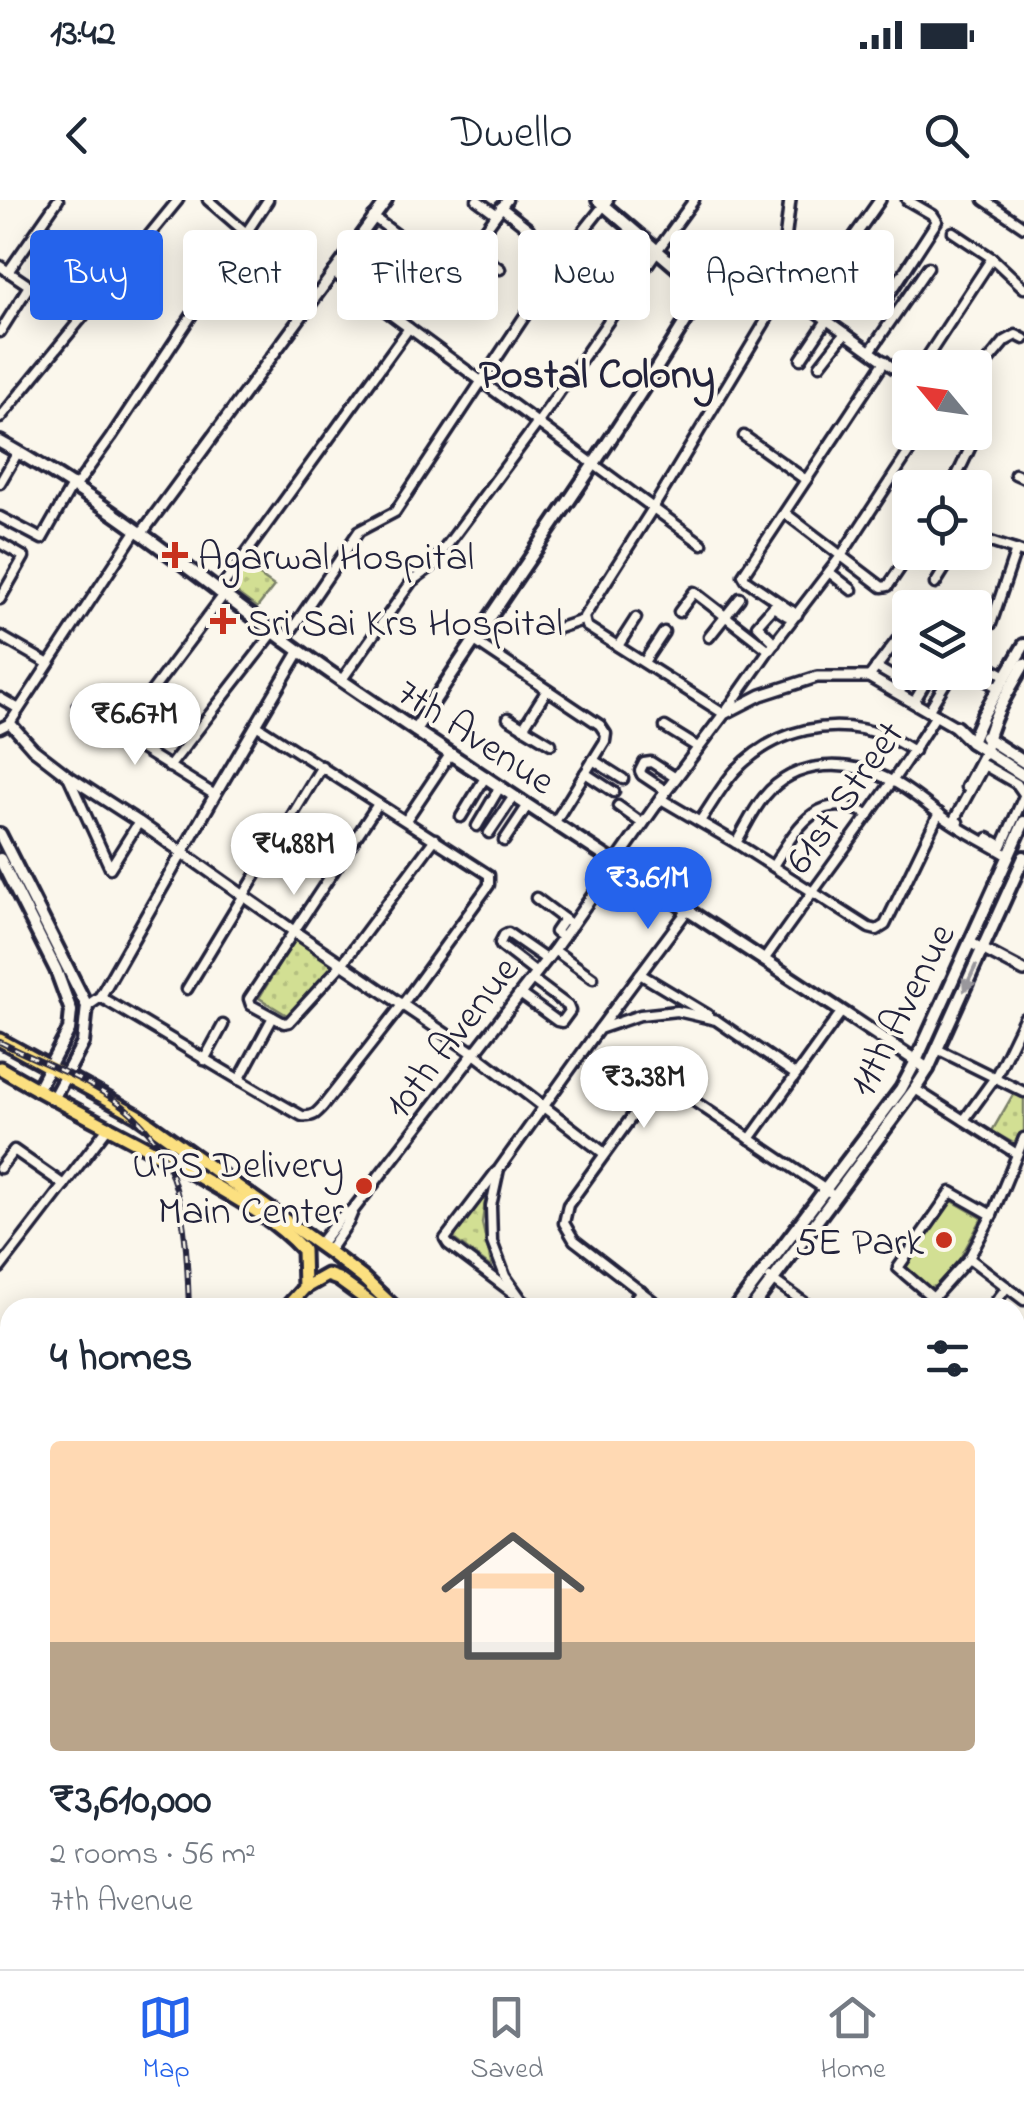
<!DOCTYPE html>
<html lang="en">
<head>
<meta charset="utf-8">
<style>
	:root { --surface:#fff; --page:#f2f2f3; --text:#1f2937; --muted:#747a83; --line:#e0e1e3; --accent:#2563eb }
	body { margin:0; font-family:"Indie Flower",sans-serif; background:var(--page); color:var(--text); height:100vh; display:flex; flex-direction:column; font-size:38px; white-space:nowrap }
	* { box-sizing:border-box; margin:0 }
	p { font-size:32px; color:var(--muted) }
	.icon { flex:none; width:55px; height:55px; fill:none; stroke:currentColor; stroke-width:2; stroke-linecap:round; stroke-linejoin:round }
	.map { position:relative; flex:1; overflow:hidden }
	.panel { position:absolute; left:0px; top:1098px; width:1025px; height:672px; display:flex; flex-direction:column; background:var(--surface); border-radius:30px 30px 0 0; box-shadow:0 5px 25px #0003 }
	.panel>* { flex:none }
	.hud { position:absolute; left:30px; top:30px; width:965px; height:90px; display:flex; gap:20px }
	.needle { width:65px; rotate:299deg }
	.buttons { position:absolute; left:892px; top:150px; display:grid; gap:20px }
	.buttons a { display:grid; place-items:center; width:100px; height:100px; border-radius:10px; background:var(--surface); box-shadow:0 5px 25px #0003; font-size:50px }
	.price { position:absolute; translate:-50% -85px; padding:0 22px; border-radius:35px; background:#fff; color:#222; font-size:32px; line-height:65px; filter:drop-shadow(0 2px 5px #0008) }
	.price::after { content:''; position:absolute; left:50%; top:60px; width:30px; height:22px; margin-left:-15px; background:inherit; clip-path:polygon(0 0,100% 0,50% 100%) }
	.price.on { background:var(--accent); color:#fff }
	ul { padding:0; list-style:none }
	li { display:grid; align-content:center; gap:20px; height:530px; padding:0 50px }
	li span { display:grid; place-items:center; height:310px; border-radius:10px; color:#555 }
	li>.icon { margin-inline-start:auto }
	span .icon { width:180px; height:180px; fill:#fffc; stroke-width:1 }
	li b { font-size:42px }
	h2 { display:flex; justify-content:space-between; align-items:center; height:120px; padding:0 50px; font-size:42px }
	.tag { padding:0 35px; border-radius:10px; background:var(--surface); box-shadow:0 5px 25px #0003; font-size:35px; line-height:90px }
	.tag.on { background:var(--accent); color:#fff }
	.status { display:flex; justify-content:space-between; align-items:center; height:70px; padding:0 50px; background:var(--surface); direction:ltr }
	.status svg { height:28px; fill:currentColor }
	header { display:flex; justify-content:space-between; align-items:center; height:130px; padding:0 50px; background:var(--surface); font-size:45px; font-weight:600 }
	.dock { display:flex; justify-content:space-around; align-items:center; height:140px; border-top:2px solid var(--line); background:var(--surface); font-size:28px; color:var(--muted) }
	.dock a { display:grid; justify-items:center; gap:5px }
	.dock .on { color:var(--accent) }
	.map>svg:first-child { display:block }
</style>
</head>
<body>
<div class="status"><b>13:42</b><svg viewBox="0 0 49 12"><path d="M0 12V9h3v3zM5 12V6h3v6zM10 12V3h3v9zM15 12V0h3v12zM26 1h20v11H26zM47 4h2v5h-2z"/></svg></div>
<header><svg class="icon" aria-label="back" viewBox="0 0 24 24"><path d="M15 5l-7 7 7 7"/></svg>Dwello<svg class="icon" aria-label="search" viewBox="0 0 24 24"><circle cx="10" cy="10" r="6"/><path d="M15 15l6 6"/></svg></header>
<div class="map">
<svg width="1024" height="1769" viewBox="0 0 1024 1769">
	<defs>
		<pattern id="grass-dots" width="8" height="8" patternUnits="userSpaceOnUse" patternTransform="scale(2.5)"><rect width="8" height="8" fill="#d2df93"/><path d="M2 2h.1M6 6h.1" fill="none" stroke="#b4bf80" stroke-width="1.8" stroke-linecap="round"/></pattern>
	</defs>
	<rect width="100%" height="100%" fill="#fbf7ec"/>
	<filter id="ink" filterUnits="userSpaceOnUse"><feTurbulence type="fractalNoise" baseFrequency=".01" numOctaves="2"/><feDisplacementMap in="SourceGraphic" scale="20" xChannelSelector="R" yChannelSelector="G"/><feConvolveMatrix kernelMatrix="1 2 1 2 8 2 1 2 1" color-interpolation-filters="sRGB"/></filter>
	<g filter="url(#ink)">
		<g fill="url(#grass-dots)" stroke="#7a8067" stroke-width="2.5">
			<path d="M723,54L745,63L744,82L713,81Z"/>
			<path d="M246,366L274,386L257,408L230,388Z"/>
			<path d="M298,733L339,763L295,820L259,798Z"/>
			<path d="M1014,893L1024,898V932L1017,945L992,931Z"/>
			<path d="M487,989L482,1023L492,1068L455,1040V1033Z"/>
		</g>
		<path fill="#d2df93" stroke="#7a8067" stroke-width="2.5" d="M947,998L982,1018L958,1062L941,1085L927,1088L902,1064Z"/>
		<g fill="none" stroke-linecap="round" stroke-linejoin="round">
			<g stroke="#22223b" stroke-width="15">
				<g id="minor">
					<path d="M208,0L245,32"/>
					<path d="M477,0L496,14"/>
					<path d="M984,0L1024,27"/>
					<path d="M501,7L529,29"/>
					<path d="M373,17L451,75"/>
					<path d="M953,32L992,58L1024,88"/>
					<path d="M472,48L500,69"/>
					<path d="M0,66L80,120"/>
					<path d="M8,72L58,0"/>
					<path d="M333,72L702,344"/>
					<path d="M779,89L770,114L653,308L584,417L586,426L724,514L769,450L841,356L922,232"/>
					<path d="M884,103L937,21L933,15L907,0"/>
					<path d="M468,104L446,83L507,0"/>
					<path d="M806,105L910,180"/>
					<path d="M0,132L29,86"/>
					<path d="M871,150L928,67"/>
					<path d="M801,159L827,120"/>
					<path d="M820,165L845,133"/>
					<path d="M920,168L992,58"/>
					<path d="M975,177L1005,141L1016,135L1024,139"/>
					<path d="M0,218L178,0"/>
					<path d="M744,236L806,280"/>
					<path d="M1015,274L1024,278"/>
					<path d="M0,283L18,252"/>
					<path d="M76,286L111,237L268,0"/>
					<path d="M951,288L971,246L967,232"/>
					<path d="M785,313L882,387L888,386L911,352"/>
					<path d="M0,317L42,339L73,284"/>
					<path d="M975,337L1024,353"/>
					<path d="M0,343L24,357L0,399"/>
					<path d="M829,372L852,390"/>
					<path d="M935,384L955,352"/>
					<path d="M218,392L409,128"/>
					<path d="M679,412L694,392L769,450"/>
					<path d="M797,415L746,380L743,375L885,161"/>
					<path d="M991,424L1016,350"/>
					<path d="M556,429L583,420"/>
					<path d="M0,436L47,463"/>
					<path d="M709,437L740,398"/>
					<path d="M473,440L600,525L606,534L605,541L555,622"/>
					<path d="M284,441L359,331L395,312L567,52L608,0"/>
					<path d="M775,443L757,425L773,407L787,416L792,411"/>
					<path d="M618,446L636,418"/>
					<path d="M975,459L1006,476"/>
					<path d="M644,462L664,432"/>
					<path d="M876,467L905,484"/>
					<path d="M971,472L999,488"/>
					<path d="M869,477L907,427L910,428"/>
					<path d="M341,481L412,381L431,367L537,224L657,51L694,0"/>
					<path d="M899,493L912,472"/>
					<path d="M0,498L19,509"/>
					<path d="M914,502L930,475"/>
					<path d="M78,505L119,535L215,595"/>
					<path d="M929,510L952,472"/>
					<path d="M508,518L551,544"/>
					<path d="M665,527L699,548"/>
					<path d="M0,528L10,523L136,331"/>
					<path d="M523,528L547,490"/>
					<path d="M119,535L223,396"/>
					<path d="M593,560L623,579"/>
					<path d="M169,567L273,433"/>
					<path d="M585,573L614,592"/>
					<path d="M68,576L110,668L139,622"/>
					<path d="M966,587L985,551"/>
					<path d="M666,591L642,575L640,571L644,563L651,562L676,578"/>
					<path d="M661,599L736,643L869,728L877,730L885,725L939,613"/>
					<path d="M378,604L249,799L251,805L284,823L289,822L342,764L435,639"/>
					<path d="M618,606L643,624"/>
					<path d="M461,617L486,576"/>
					<path d="M406,620L451,553"/>
					<path d="M700,621C712,604 722,585 736,570C775,529 833,516 886,536C896,540 905,546 914,551"/>
					<path d="M958,622L954,620L984,565L1017,584L1024,594"/>
					<path d="M477,626L500,587"/>
					<path d="M489,633L514,596"/>
					<path d="M988,638L1002,646L1024,596"/>
					<path d="M504,641L528,605"/>
					<path d="M736,643C745,628 753,610 764,597C796,558 850,559 892,581C912,591 930,608 949,621C968,634 989,644 1009,656"/>
					<path d="M773,666C797,628 817,588 869,615"/>
					<path d="M536,698L572,725"/>
					<path d="M563,738L555,732L564,719"/>
					<path d="M554,750L593,778"/>
					<path d="M764,760C821,678 883,600 936,515"/>
					<path d="M536,773L501,746L500,743L504,735L508,733L547,760"/>
					<path d="M640,774L687,711"/>
					<path d="M187,789L322,566"/>
					<path d="M520,794L557,821L562,822L570,811L568,806L532,779"/>
					<path d="M100,797C168,836 234,878 302,916C313,917 316,914 323,906L402,805L489,685V675L256,525"/>
					<path d="M600,828L640,774L708,815"/>
					<path d="M937,849L1024,892"/>
					<path d="M204,860L223,825"/>
					<path d="M239,880L273,817"/>
					<path d="M915,889L1017,954"/>
					<path d="M964,920L996,876L1024,818"/>
					<path d="M750,939L842,811"/>
					<path d="M0,968L14,950L64,985"/>
					<path d="M496,972L445,1039L448,1044L513,1093"/>
					<path d="M969,1058L1024,1100"/>
					<path d="M0,1068L109,926"/>
					<path d="M770,1078L812,1108"/>
					<path d="M933,1098L898,1068L951,992L992,1015"/>
					<path d="M533,1108L522,1100L505,1076L492,1042L491,1006L499,969L599,829L640,815L677,811L716,820L796,875"/>
					<path d="M628,1108L641,1091"/>
					<path d="M662,1108L574,1040L564,1023L568,1005L649,893L661,889H676L829,992"/>
					<path d="M924,1108L969,1058L992,1015L1024,938"/>
					<path d="M991,1108L1007,1087"/>
					<path d="M1015,1146L1024,1134"/>
					<path d="M1015,1185L1024,1193"/>
					<path d="M1015,1259L1024,1266"/>
					<path d="M1015,1384L1024,1376"/>
					<path d="M1015,1509L1024,1518"/>
					<path d="M1015,1593L1024,1602"/>
					<path d="M0,1644L10,1652"/>
					<path d="M1015,1709L1024,1705"/>
					<path d="M0,1753L20,1769"/>
					<path d="M321,1760L334,1769"/>
					<path d="M629,1760L637,1769"/>
					<path d="M946,1760L957,1769"/>
					<path d="M75,1769L81,1760"/>
					<path d="M85,1769L92,1760"/>
					<path d="M280,1769L287,1760"/>
					<path d="M396,1769L402,1764L410,1769"/>
					<path d="M763,1769L772,1760"/>
					<path d="M839,1769L848,1760"/>
					<path d="M911,1769L920,1760"/>
				</g>
			</g>
			<g stroke="#22223b" stroke-width="16">
				<g id="tertiary">
					<path d="M779,89L790,0"/>
					<path d="M704,91L779,89L806,105L880,0"/>
					<path d="M141,334L387,0"/>
					<path d="M10,523L33,549L68,576L139,622L295,732L475,854L604,953"/>
					<path d="M969,742L1024,771"/>
					<path d="M87,806L100,797L215,595L299,452"/>
					<path d="M319,1045L340,1018L351,1011"/>
					<path d="M328,1051L348,1022L353,1010L554,750L666,591L724,514L761,495L817,477H869L956,527"/>
					<path d="M1015,1302L1024,1293"/>
					<path d="M1015,1420L1024,1429"/>
					<path d="M554,1769L562,1760"/>
				</g>
			</g>
			<g stroke="#22223b" stroke-width="18">
				<g id="secondary">
					<path d="M0,242C122,309 226,402 341,480C534,613 733,737 928,869"/>
					<path d="M956,527L971,542L1024,576"/>
					<path d="M415,530C510,383 614,242 704,91L598,0"/>
					<path d="M985,537L1024,562"/>
					<path d="M971,542L983,515L1024,445"/>
					<path d="M985,551C990,519 1008,492 1024,464"/>
					<path d="M0,634L87,806L83,843L53,899"/>
					<path d="M0,659L56,770L71,811L69,830L37,890"/>
					<path d="M736,1108L901,889L916,861L1024,622"/>
					<path d="M752,1108L915,889L928,869L1024,657"/>
					<path d="M0,1466L10,1453"/>
					<path d="M0,1490L10,1477"/>
				</g>
			</g>
			<g stroke="#22223b" stroke-width="19">
				<g id="primary">
					<path d="M0,840L137,915L328,1051L363,1078L395,1108"/>
					<path d="M0,868C64,906 131,938 196,975C234,997 274,1018 303,1050L304,1088"/>
					<path d="M286,1108L304,1088L327,1075L338,1079L378,1108"/>
					<path d="M720,1760L729,1769"/>
					<path d="M744,1760L753,1769"/>
				</g>
			</g>
			<use href="#minor" stroke="#fbf7ec" stroke-width="8"/>
			<use href="#tertiary" stroke="#fbf7ec" stroke-width="9"/>
			<use href="#secondary" stroke="#fbf7ec" stroke-width="10"/>
			<use href="#primary" stroke="#fce080" stroke-width="11"/>
			<g stroke="#22223b" stroke-width="6">
				<g id="rail">
					<path d="M0,842C37,861 77,875 112,898C185,946 186,1029 189,1108"/>
					<path d="M729,1760L738,1769"/>
				</g>
			</g>
			<use href="#rail" stroke="#fbf7ec" stroke-width="2.5" stroke-dasharray="8" stroke-linecap="butt"/>
		</g>
		<defs><path id="oneway-solid" d="M-6-.8H1V-3.2L6.5 0L1 3.2V.8H-6Z" transform="scale(2.5)"/></defs>
		<use fill="#99979c" href="#oneway-solid" transform="translate(970 778) rotate(115)"/>
	</g>
	<g fill="#c8321e" stroke="#fbf7ec" stroke-width="4">
		<path d="M170 340h10v10h10v10h-10v10h-10v-10h-10v-10h10z"/>
		<path d="M218 406h10v10h10v10h-10v10h-10v-10h-10v-10h10z"/>
		<circle cx="364" cy="986" r="10"/>
		<circle cx="944" cy="1040" r="10"/>
	</g>
	<g text-anchor="middle" stroke-width="8" stroke-linejoin="round" paint-order="stroke">
		<g font-size="40" fill="#22223b" stroke="#fbf7ec" text-anchor="start">
			<text x="198" y="369">Agarwal Hospital</text>
			<text x="246" y="435">Sri Sai Krs Hospital</text>
			<text x="344" y="977" text-anchor="end">UPS Delivery<tspan x="344" dy="46">Main Center</tspan></text>
			<text x="924" y="1054" text-anchor="end">5E Park</text>
		</g>
		<g font-size="40" fill="#22223b" stroke="#fbf7ec">
			<text transform="translate(477 535) rotate(33)" y="14">7th Avenue</text>
			<text transform="translate(843 596) rotate(-55)" y="14">61st Street</text>
			<text transform="translate(900 809) rotate(-63)" y="14">11th Avenue</text>
			<text transform="translate(450 836) rotate(-52)" y="14">10th Avenue</text>
		</g>
		<g font-size="42" font-weight="bold" fill="#22223b" stroke="#fbf7ec">
			<text x="597" y="187">Postal Colony</text>
		</g>
	</g>
</svg>
<div class="buttons">
<a><svg class="needle" viewBox="-14 -14 28 28"><path d="M0-13l5 13h-10z" fill="#e53935"/><path d="M0 13l5-13h-10z" fill="#747a83"/></svg></a>
<a><svg class="icon" aria-label="locate" viewBox="0 0 24 24"><circle cx="12" cy="12" r="6"/><path d="M12 2v4M12 18v4M2 12h4M18 12h4"/></svg></a>
<a><svg class="icon" aria-label="layers" viewBox="0 0 24 24"><path d="M12 4l9 5-9 5-9-5zM3 14l9 5 9-5"/></svg></a>
</div>
<b class="price" style="left:135px;top:568px">₹6.67M</b>
<b class="price" style="left:294px;top:698px">₹4.88M</b>
<b class="price on" style="left:648px;top:732px">₹3.61M</b>
<b class="price" style="left:644px;top:931px">₹3.38M</b>
<div class="hud">
<a class="tag on">Buy</a>
<a class="tag">Rent</a>
<a class="tag">Filters</a>
<a class="tag">New</a>
<a class="tag">Apartment</a>
</div>
<section class="panel">
<h2>4 homes<svg class="icon" aria-label="filters" viewBox="0 0 24 24"><path d="M4 7h16M4 17h16"/><circle cx="9" cy="7" r="2"/><circle cx="15" cy="17" r="2"/></svg></h2>
<ul>
<li><span style="background:linear-gradient(#ffd9b3 65%,#b9a48a 0)"><svg class="icon" aria-label="home" viewBox="0 0 24 24"><path d="M3 11l9-7 9 7M6 9v11h12V9"/></svg></span><div><b>₹3,610,000</b><p>2 rooms · 56 m²</p><p>7th Avenue</p></div></li>
</ul>
</section>
</div>
<nav class="dock">
<a class="on"><svg class="icon" aria-label="map" viewBox="0 0 24 24"><path d="M3 6l6-2 6 2 6-2v14l-6 2-6-2-6 2zM9 4v14M15 6v14"/></svg>Map</a>
<a><svg class="icon" aria-label="saved" viewBox="0 0 24 24"><path d="M7 4h10v16l-5-4-5 4z"/></svg>Saved</a>
<a><svg class="icon" aria-label="home" viewBox="0 0 24 24"><path d="M3 11l9-7 9 7M6 9v11h12V9"/></svg>Home</a>
</nav>
</body>
</html>
